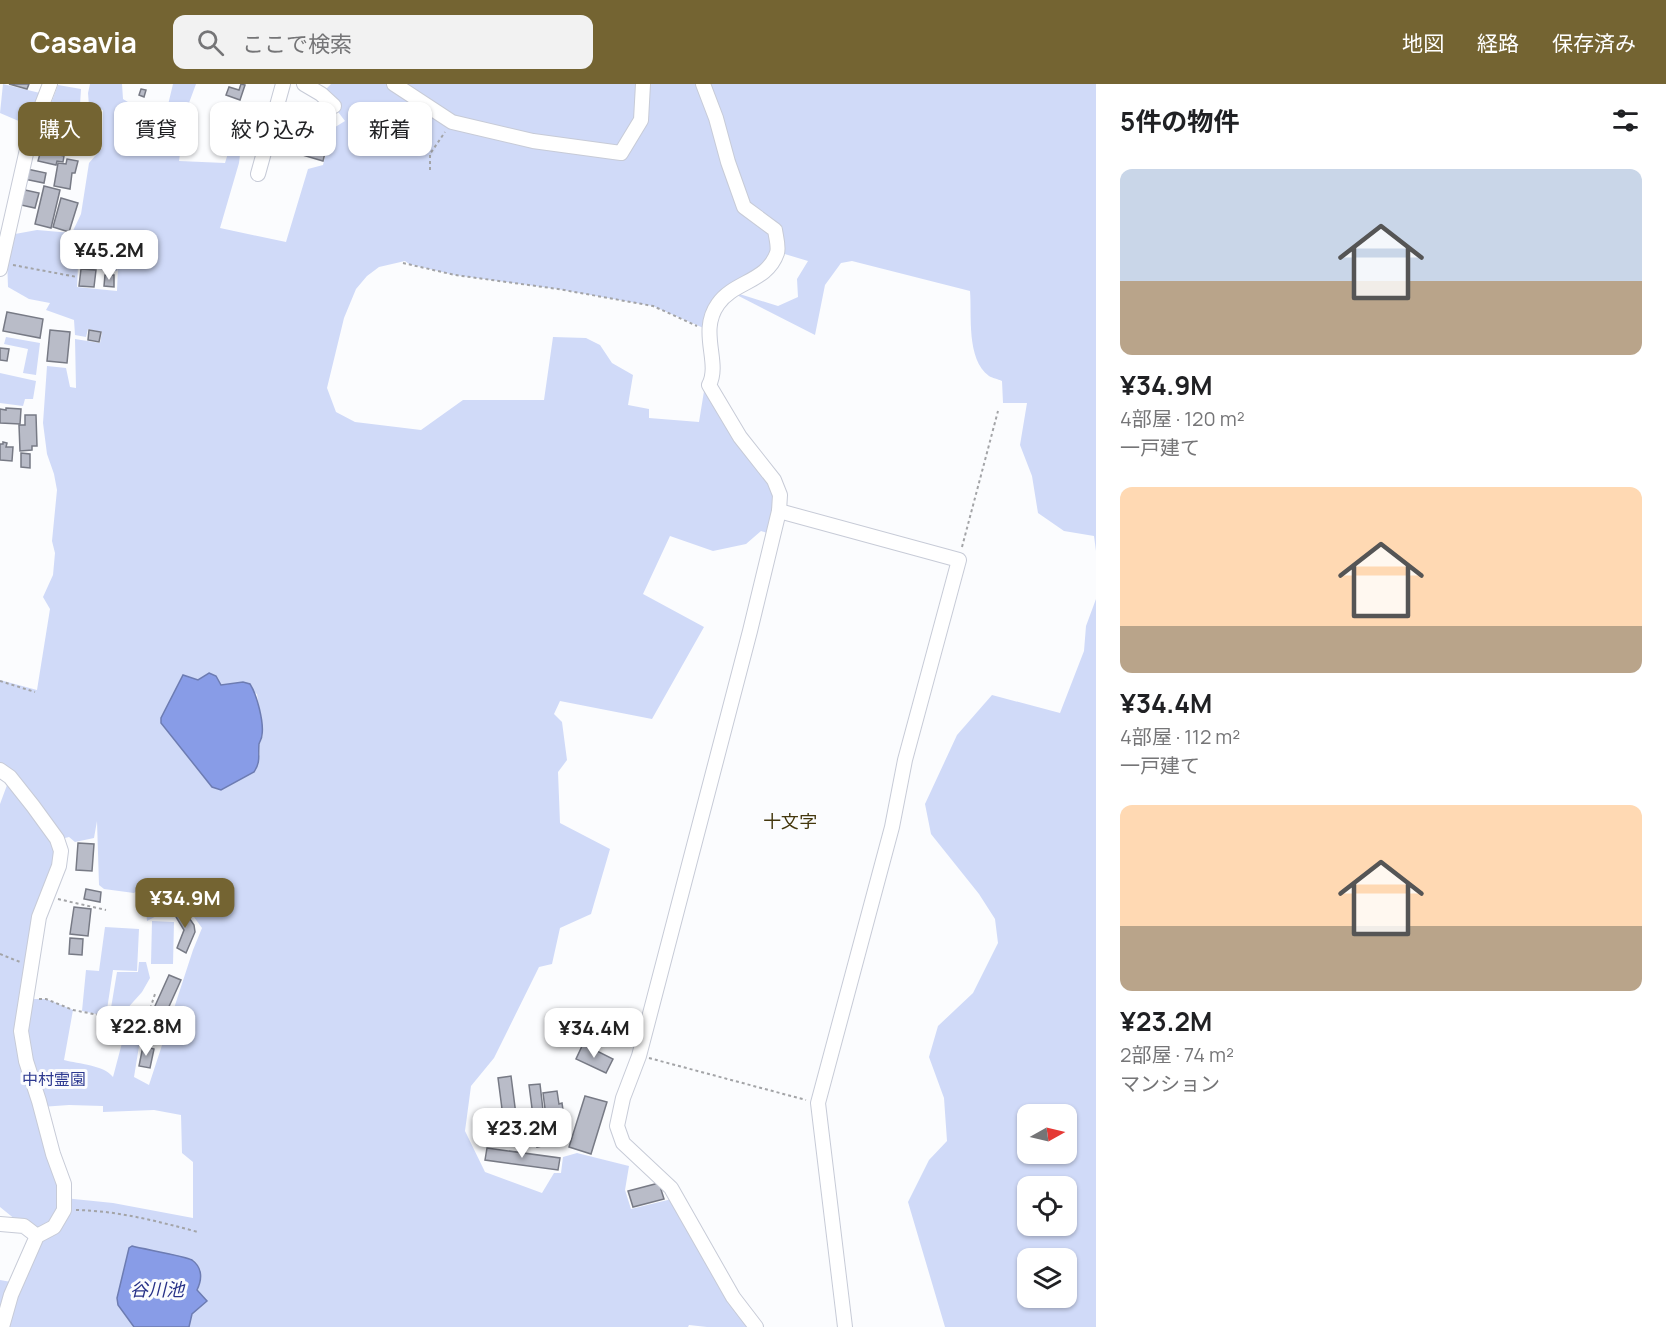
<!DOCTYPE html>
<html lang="ja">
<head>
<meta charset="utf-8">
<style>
	:root { --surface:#fff; --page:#f2f2f2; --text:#202124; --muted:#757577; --accent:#746432 }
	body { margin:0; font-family:Manrope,"Noto Sans JP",sans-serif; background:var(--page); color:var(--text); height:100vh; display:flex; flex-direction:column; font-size:22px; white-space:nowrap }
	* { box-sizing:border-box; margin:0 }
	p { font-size:20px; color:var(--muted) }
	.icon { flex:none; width:33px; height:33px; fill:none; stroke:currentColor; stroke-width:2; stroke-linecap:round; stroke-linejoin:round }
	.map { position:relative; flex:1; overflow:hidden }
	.sheet { display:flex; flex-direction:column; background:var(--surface); width:570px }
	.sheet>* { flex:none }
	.banner { position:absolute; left:18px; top:18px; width:570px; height:54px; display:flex; gap:12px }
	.needle { width:39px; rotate:82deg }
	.fabs { position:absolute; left:1017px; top:1020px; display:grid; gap:12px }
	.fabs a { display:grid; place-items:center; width:60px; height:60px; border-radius:12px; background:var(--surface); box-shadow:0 2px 4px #0004; font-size:30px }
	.price { position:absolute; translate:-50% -51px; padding:0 14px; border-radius:12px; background:#fff; color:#222; font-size:20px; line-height:39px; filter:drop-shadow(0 2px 3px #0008) }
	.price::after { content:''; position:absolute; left:50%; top:36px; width:18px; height:14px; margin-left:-9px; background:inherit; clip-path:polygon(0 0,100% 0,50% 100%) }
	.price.current { background:var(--accent); color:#fff }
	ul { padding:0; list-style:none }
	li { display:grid; align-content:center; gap:12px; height:318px; padding:0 24px }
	li span { display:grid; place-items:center; height:186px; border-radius:12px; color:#555 }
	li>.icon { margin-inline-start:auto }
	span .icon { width:108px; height:108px; fill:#fffc; stroke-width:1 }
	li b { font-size:26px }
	h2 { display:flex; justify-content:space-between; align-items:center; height:72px; padding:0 24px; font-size:26px }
	.chip { padding:0 21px; border-radius:12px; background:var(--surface); box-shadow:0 2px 4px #0004; font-size:21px; line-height:54px }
	.chip.current { background:var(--accent); color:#fff }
	header { display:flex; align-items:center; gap:36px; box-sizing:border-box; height:84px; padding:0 30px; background:var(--accent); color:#fff }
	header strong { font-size:28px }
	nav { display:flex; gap:33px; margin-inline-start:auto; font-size:21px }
	.search { width:420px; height:54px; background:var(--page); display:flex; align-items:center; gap:15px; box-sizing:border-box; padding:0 21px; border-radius:12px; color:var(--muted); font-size:22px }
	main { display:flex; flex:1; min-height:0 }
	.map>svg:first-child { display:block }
</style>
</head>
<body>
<header>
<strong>Casavia</strong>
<div class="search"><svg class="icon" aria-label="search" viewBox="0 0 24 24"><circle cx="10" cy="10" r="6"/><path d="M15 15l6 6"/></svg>ここで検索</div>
<nav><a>地図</a><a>経路</a><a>保存済み</a></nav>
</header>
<main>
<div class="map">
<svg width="1096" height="1243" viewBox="0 0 1096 1243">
	<rect width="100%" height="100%" fill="#fbfcfe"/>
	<g fill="#d0daf8" fill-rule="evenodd">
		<path d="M3,0L40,9L28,41L0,29Z"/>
		<path d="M90,0H122L123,15L136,23L128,67L150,63L152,26L167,25L173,0H196L186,27L179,77L225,79L231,59L241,62L239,79L220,144L286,158L308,85L323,81L332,45L345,37L332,20L321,10L331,0H1096V467L1094,452L1064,447L1038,429L1032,392L1020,361L1027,319H1003L1002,297C998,295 992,294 989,292C966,275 972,231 970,207L852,177L841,179L825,201L815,251L729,207L708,246L653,222L558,205L455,191L409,180L405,177L379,183L367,192L356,205L344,234L327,304L336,328L355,338L421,346L463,316H544L553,253L586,254L600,261L612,279L633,291L628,321L649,325V334L699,338L705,301L774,396L773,451L761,447L746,460L713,467L670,452L643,510L704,543L652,635L560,617L554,630L562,638L567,676L558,688L560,739L610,765L591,830L560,844L552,880L539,883L494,974L471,1002L465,1047L485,1088L542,1109L554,1089H561L563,1073L577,1069L629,1082L625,1106L631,1125L676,1114L756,1243H707L689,1241L688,1243H189L192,1230L118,1221L134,1243H0V1196L17,1199L37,1153L0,1123V720L10,693L0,686V596L37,606L50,525L43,513L53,491L55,469L52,457L57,406L54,390L47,370L43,339L47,282L66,284L70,303L76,304L75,255L100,259L102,248L88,245L86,253L75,251L74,236L46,226L50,219L29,215L8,203L7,174L15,150L37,146L72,149L81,130L89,79L102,64L103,26L89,22L88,9ZM778,168L808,177L797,195L798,213L778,222L730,207ZM78,183L117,187L118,183L117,207L77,203ZM183,592L198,596L216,592L221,601L235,599L257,610L263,651L259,662L260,671L229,701L221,706L212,702L161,639V634ZM97,737L99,801L104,805L134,809L144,801L147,837L183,818L202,844L193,866L149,1001L134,993L142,944L127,940L113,993C104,981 79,980 64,976L73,926L46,915H27L47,812L61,767L57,756L69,753L75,758L94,754ZM69,1021L103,1022V1028L154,1026L181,1031L182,1069L193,1078V1134L113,1119L64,1114L41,1023Z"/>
		<path d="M58,1L81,5L80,21H73V29L49,25Z"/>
		<path d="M6,253L40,259L36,291L23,289L28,265L4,260Z"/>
		<path d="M0,289L36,297L33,315H25L23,322L0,319Z"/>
		<path d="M1096,515V1243H945L908,1118L929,1076L947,1057L944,1014L929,973L938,942L973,909L998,859L995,835L979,810L931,750L925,720L957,651L992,611L1060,629L1084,567L1086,542ZM1066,1030V1070H1028V1030ZM1066,1102V1142H1028V1102ZM1066,1174V1214H1028V1174Z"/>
		<path d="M152,837L174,838L173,880H151Z"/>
		<path d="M105,843L139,845L137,887L113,886L106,932L82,927L86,886L99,887Z"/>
		<path d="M139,878H146L150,894L142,908L125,927L111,924L117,888H138Z"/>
	</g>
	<g fill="#889ce7" stroke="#6d7cb2" stroke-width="1.5">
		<path d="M209,589L216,592L221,601L243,598L250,600C257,611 264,638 262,651C262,654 260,657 259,660C258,671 261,678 254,688L221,706L212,703L161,639V634L183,591L198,596Z"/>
		<path d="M132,1162C143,1165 185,1172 192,1176C203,1184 202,1196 197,1206L207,1217L192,1230L189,1243H134L118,1221L117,1214L129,1164Z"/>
	</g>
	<g fill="#b9bcc8" stroke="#777a85" stroke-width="1.5">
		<path d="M9,0H29L27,5Z"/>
		<path d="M241,0L245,1L240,16L226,11L229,3L239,6Z"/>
		<path d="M141,5L146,6L144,13L139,11Z"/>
		<path d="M84,29L101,31L98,62L81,60Z"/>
		<path d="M308,38L330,45L326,59L304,52Z"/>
		<path d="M48,50L63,53L60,67L45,64L46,62L41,61L43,52L47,53Z"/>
		<path d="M67,57L79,58L78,69L66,67Z"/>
		<path d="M302,58L326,65L323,77L299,70Z"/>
		<path d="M41,66L64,72L63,78L57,77L56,81L38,77Z"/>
		<path d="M67,75L78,77L75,89H72L70,105L54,102L58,79L66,80Z"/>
		<path d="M27,85L46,89L44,99L24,95Z"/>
		<path d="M44,102L60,106L51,144L35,140Z"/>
		<path d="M25,106L39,109L35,124L21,121Z"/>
		<path d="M61,114L78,119L69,148L53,143Z"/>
		<path d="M81,185L96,186L94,203L79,202Z"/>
		<path d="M105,191H114V203L104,202Z"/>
		<path d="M7,228L43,235L40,254L3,247Z"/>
		<path d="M50,246L70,248L67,279L47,277Z"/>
		<path d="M89,246L101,248L99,258L88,256Z"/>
		<path d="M0,264L9,265L7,277L0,276Z"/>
		<path d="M6,324L21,325L20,340L0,339V325L6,326Z"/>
		<path d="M25,331H36L37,362H32V366L20,367L19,341H25Z"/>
		<path d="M3,358L7,359L6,363H13L12,377L0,376V360H3Z"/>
		<path d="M21,369L30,370V384L21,383Z"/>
		<path d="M78,759L94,760L92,787L76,786Z"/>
		<path d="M86,805L101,808L100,818L84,815Z"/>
		<path d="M181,822L194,841L195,848L186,869L177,864L184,846L173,828Z"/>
		<path d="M74,823L91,825L88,852L70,850Z"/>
		<path d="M70,854L83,855L82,871L69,870Z"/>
		<path d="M169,891L181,896L162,938L150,933Z"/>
		<path d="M583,960L613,975L606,989L576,975Z"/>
		<path d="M143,962L154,965L150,984L139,982Z"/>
		<path d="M511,992L519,1054L506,1056L498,994Z"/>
		<path d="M540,1000L547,1061L537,1063L529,1001Z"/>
		<path d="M557,1007L559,1020L562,1019L564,1033L560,1034L562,1047L548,1048L543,1009Z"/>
		<path d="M585,1012L607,1018L591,1070L569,1063Z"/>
		<path d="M487,1064L560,1074L558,1086L485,1076Z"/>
		<path d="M659,1099L664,1115L633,1123L628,1107Z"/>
	</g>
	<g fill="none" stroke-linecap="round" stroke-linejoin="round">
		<g stroke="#c7cbd7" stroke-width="16">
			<g id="minor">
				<path d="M304,0L321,10L334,22"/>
				<path d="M394,0L452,38L533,57L621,69L641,36L643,0"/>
				<path d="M703,0L716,34L728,78L744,123L775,146C776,153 779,163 777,169C767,198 734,197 718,220C698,248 721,278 709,301L740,353L774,396L780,411L779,427L750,547L639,972L623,1014L617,1042L623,1059L671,1104L733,1213L756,1243"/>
				<path d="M273,38L300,45"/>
				<path d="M258,90L283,0"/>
				<path d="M0,185L30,52L50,0"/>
				<path d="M779,427L959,476L905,676L892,743L818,1019L845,1243"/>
				<path d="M0,686L10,693L33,722L57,755L61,767L59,782L39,833L21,947L26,977L39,1017L53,1070L64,1100V1126L54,1143L37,1152L11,1211L2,1243"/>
				<path d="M0,1140L24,1142L37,1152"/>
			</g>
		</g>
		<g stroke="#a3a4a7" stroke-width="2" stroke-dasharray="3 3" stroke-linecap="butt">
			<path d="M430,86V70L445,48"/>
			<path d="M403,179L455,191L558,205L653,222L697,242"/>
			<path d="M13,181L77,193"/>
			<path d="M962,463L998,327"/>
			<path d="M0,597L35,608"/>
			<path d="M58,815L106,826"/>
			<path d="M0,870L20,878"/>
			<path d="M39,915H46L73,926L145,940L155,910"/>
			<path d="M649,974L806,1016"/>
			<path d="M76,1126C120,1127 156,1137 198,1148"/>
		</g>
		<use href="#minor" stroke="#fff" stroke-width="14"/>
	</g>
	<g text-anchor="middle" stroke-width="6" stroke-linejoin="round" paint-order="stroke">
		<g font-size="16" fill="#2d3990" stroke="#fbfcfe">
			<text x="54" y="1001">中村霊園</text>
		</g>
		<g font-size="18" fill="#44370d" stroke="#fbfcfe">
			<text x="790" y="744">十文字</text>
		</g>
		<g font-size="18" font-style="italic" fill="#273187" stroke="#fbfcfe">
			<text x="157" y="1212">谷川池</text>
		</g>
	</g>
</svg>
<div class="fabs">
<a><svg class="needle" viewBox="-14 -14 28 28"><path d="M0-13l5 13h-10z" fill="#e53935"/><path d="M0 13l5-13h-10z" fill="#757577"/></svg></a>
<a><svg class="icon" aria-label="locate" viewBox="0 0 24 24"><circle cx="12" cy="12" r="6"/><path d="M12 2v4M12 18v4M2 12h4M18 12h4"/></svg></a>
<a><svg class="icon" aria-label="layers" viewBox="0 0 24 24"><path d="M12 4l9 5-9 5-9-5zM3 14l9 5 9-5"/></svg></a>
</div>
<b class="price" style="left:109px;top:197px">¥45.2M</b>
<b class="price current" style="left:185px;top:845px">¥34.9M</b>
<b class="price" style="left:146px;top:973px">¥22.8M</b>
<b class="price" style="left:594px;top:975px">¥34.4M</b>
<b class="price" style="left:522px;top:1075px">¥23.2M</b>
<div class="banner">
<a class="chip current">購入</a>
<a class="chip">賃貸</a>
<a class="chip">絞り込み</a>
<a class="chip">新着</a>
</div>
</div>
<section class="sheet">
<h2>5件の物件<svg class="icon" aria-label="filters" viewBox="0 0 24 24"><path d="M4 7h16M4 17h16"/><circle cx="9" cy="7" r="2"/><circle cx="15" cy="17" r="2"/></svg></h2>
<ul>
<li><span style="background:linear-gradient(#c9d6e8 60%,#b9a48a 0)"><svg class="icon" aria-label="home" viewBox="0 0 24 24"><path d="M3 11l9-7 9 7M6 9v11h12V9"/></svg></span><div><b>¥34.9M</b><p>4部屋 · 120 m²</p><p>一戸建て</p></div></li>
<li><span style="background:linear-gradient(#ffd9b3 75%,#b9a48a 0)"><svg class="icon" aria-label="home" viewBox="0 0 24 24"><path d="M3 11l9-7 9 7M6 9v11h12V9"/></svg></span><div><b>¥34.4M</b><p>4部屋 · 112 m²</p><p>一戸建て</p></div></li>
<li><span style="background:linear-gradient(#ffd9b3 65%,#b9a48a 0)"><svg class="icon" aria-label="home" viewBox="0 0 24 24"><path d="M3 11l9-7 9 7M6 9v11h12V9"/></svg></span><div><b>¥23.2M</b><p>2部屋 · 74 m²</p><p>マンション</p></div></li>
</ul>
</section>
</main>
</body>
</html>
